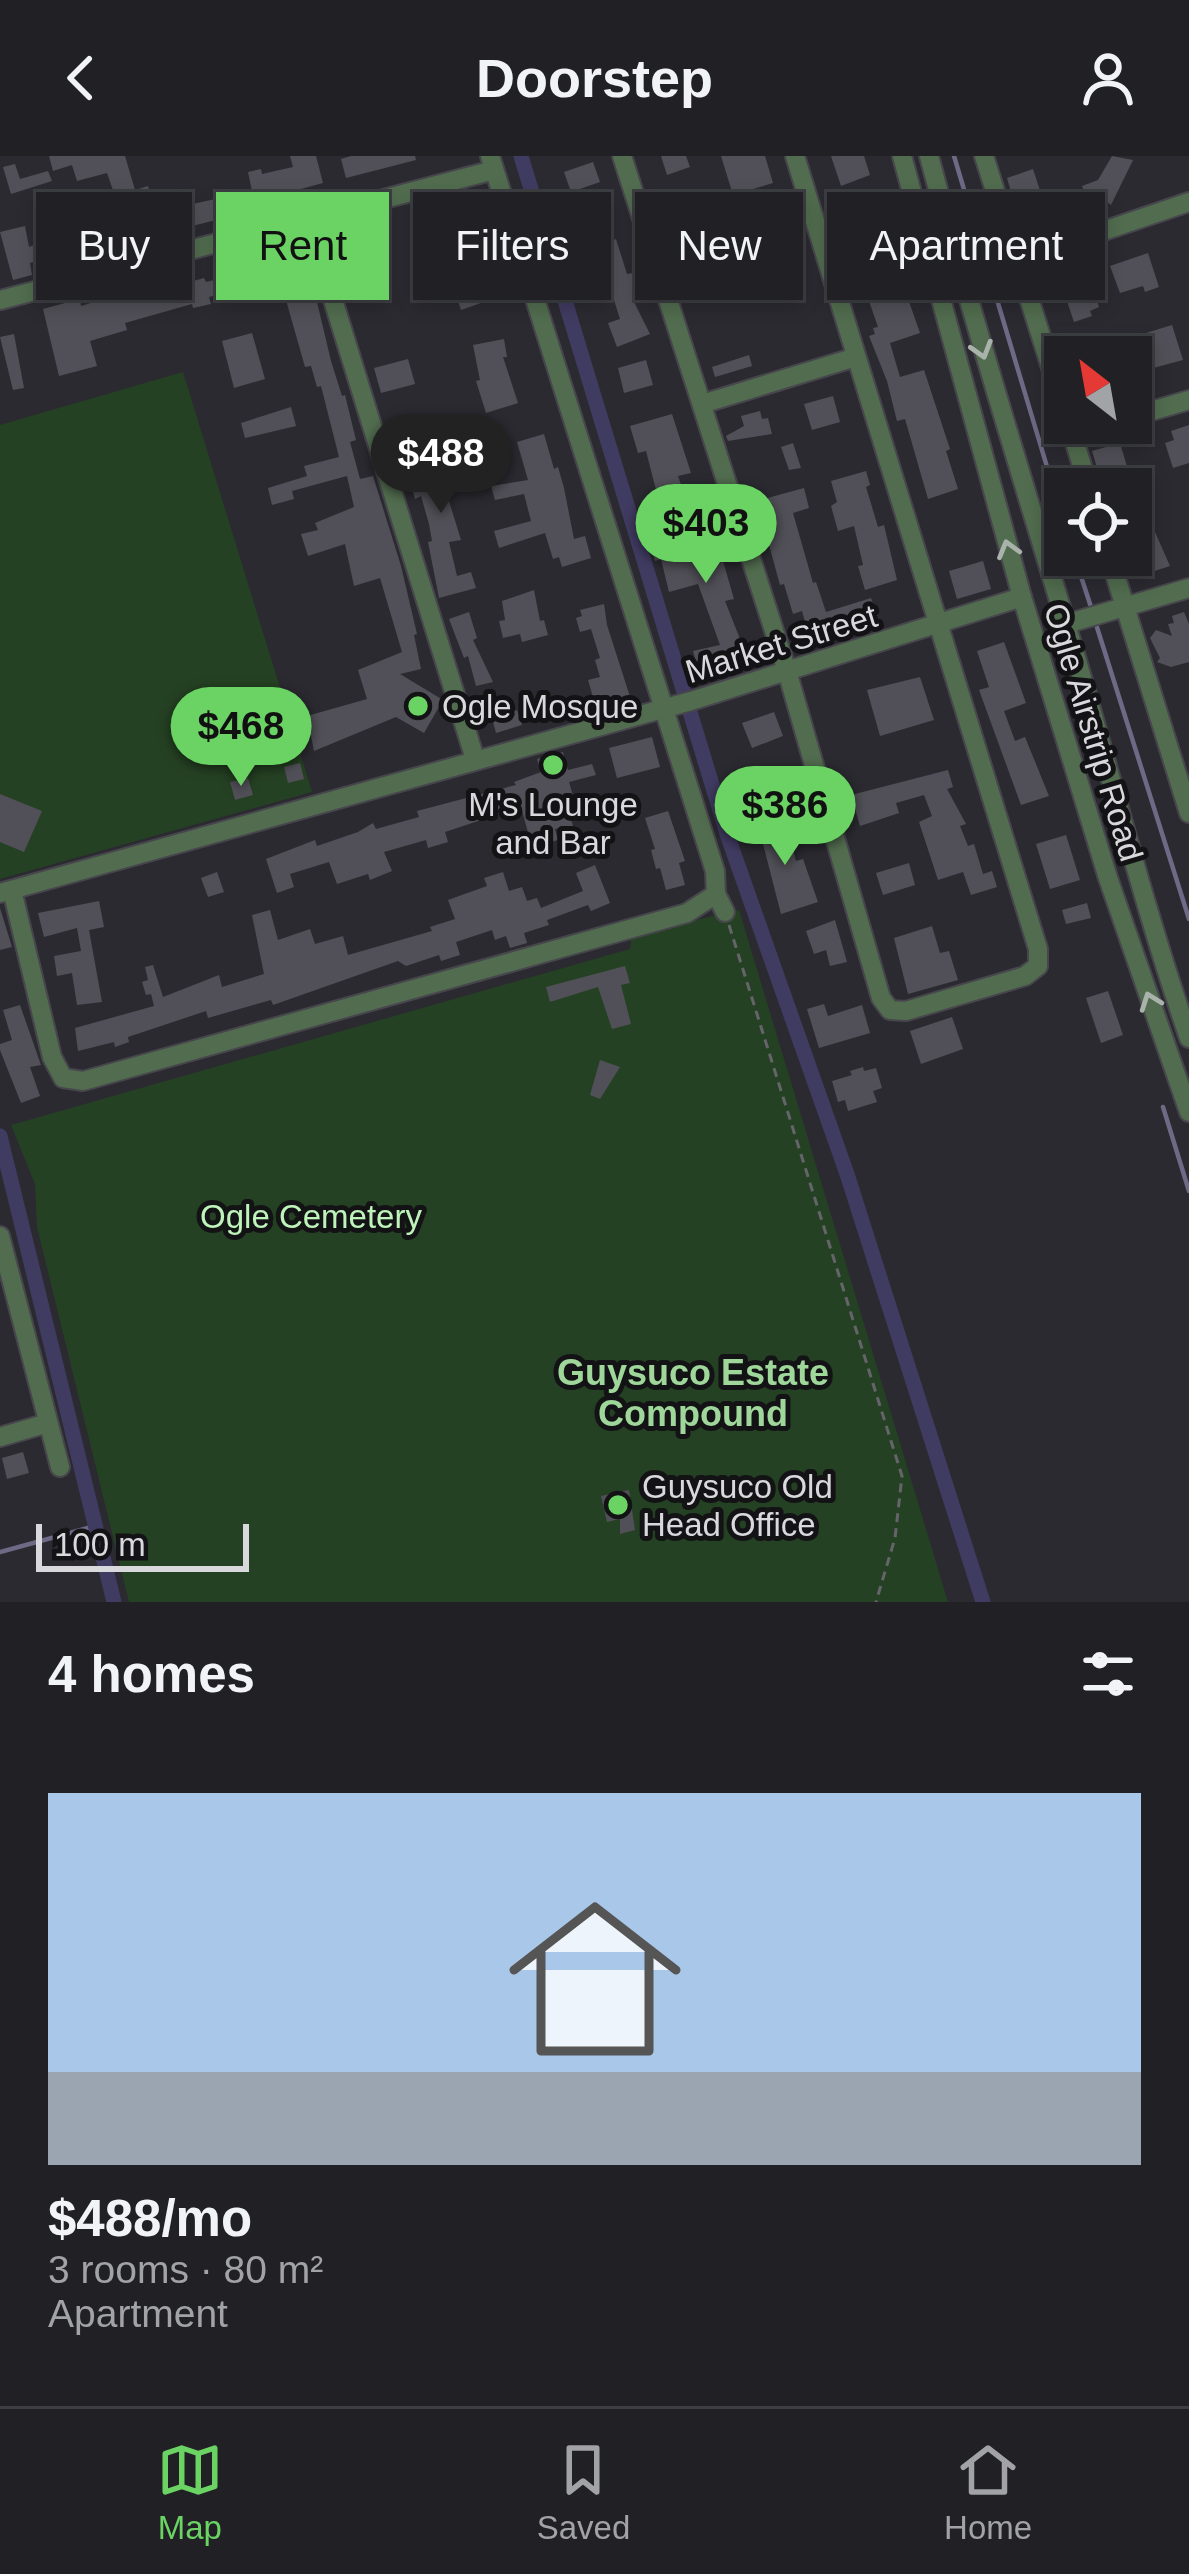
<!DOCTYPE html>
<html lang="en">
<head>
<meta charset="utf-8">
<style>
	:root { --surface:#202025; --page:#2d2d32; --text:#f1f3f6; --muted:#a2a3a7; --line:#3d3e42; --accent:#6ad363 }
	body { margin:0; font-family:Helvetica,sans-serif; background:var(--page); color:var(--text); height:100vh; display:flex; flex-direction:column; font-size:45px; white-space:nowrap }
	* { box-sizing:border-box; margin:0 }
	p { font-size:39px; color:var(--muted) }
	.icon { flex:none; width:66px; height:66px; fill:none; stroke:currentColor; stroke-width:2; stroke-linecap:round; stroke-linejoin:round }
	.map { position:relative; height:1446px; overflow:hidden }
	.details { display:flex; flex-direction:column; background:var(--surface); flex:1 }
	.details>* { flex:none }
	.hud { position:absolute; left:36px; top:36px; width:1119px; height:108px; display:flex; gap:24px }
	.needle { width:78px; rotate:329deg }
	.tools { position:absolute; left:1044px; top:180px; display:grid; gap:24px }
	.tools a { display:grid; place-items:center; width:108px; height:108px; border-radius:0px; background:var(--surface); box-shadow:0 6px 18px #0003,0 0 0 3px var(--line); font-size:60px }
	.scale { position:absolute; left:36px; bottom:30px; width:213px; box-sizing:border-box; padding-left:12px; border:6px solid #d9d9dd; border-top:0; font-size:33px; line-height:42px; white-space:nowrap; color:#d9d9dd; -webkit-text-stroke:9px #131316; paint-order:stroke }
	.price { position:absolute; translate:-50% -102px; padding:0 27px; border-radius:42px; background:var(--accent); color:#111; font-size:39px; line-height:78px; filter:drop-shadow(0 3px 6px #0008) }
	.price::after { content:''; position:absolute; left:50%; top:72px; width:36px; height:27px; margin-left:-18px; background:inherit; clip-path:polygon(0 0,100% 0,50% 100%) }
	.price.current { background:#222; color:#fff }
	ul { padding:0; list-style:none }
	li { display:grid; align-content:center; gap:24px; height:636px; padding:0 48px }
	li+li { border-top:3px solid var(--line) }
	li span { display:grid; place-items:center; height:372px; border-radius:0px; color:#555 }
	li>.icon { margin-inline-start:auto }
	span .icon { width:216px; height:216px; fill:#fffc; stroke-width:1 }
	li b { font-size:51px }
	h2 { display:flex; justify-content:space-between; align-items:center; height:144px; padding:0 48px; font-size:51px }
	.pill { padding:0 42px; border-radius:0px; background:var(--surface); box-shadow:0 6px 18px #0003,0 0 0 3px var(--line); font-size:42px; line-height:108px }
	.pill.current { background:var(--accent); color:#111 }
	header { display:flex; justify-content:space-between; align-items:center; height:156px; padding:0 48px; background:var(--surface); font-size:54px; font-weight:700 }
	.tabs { display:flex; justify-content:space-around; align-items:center; height:168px; border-top:3px solid var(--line); background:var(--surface); font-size:33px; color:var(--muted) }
	.tabs a { display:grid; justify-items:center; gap:6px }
	.tabs .current { color:var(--accent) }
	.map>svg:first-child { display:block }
</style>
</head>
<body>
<header><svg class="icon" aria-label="back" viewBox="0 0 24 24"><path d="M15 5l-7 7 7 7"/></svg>Doorstep<svg class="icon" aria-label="person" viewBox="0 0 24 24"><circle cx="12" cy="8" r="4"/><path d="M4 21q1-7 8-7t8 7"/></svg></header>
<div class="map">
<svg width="1189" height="1446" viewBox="0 0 1189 1446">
	<rect width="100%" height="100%" fill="#2b2a31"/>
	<g fill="#254123">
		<path d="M183,216L312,636L0,723V269Z"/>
		<path d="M739,754L948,1446H129L37,1071L35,1028L11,969L630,793L632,779Z"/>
	</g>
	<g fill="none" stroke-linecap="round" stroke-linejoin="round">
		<g stroke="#6e6a86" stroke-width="4.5">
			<path d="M954,0L1065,371"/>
			<path d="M1074,399L1092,454"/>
			<path d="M1095,465L1189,763"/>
			<path d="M1163,951L1189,1035"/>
			<path d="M0,1396L95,1370"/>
		</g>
		<g stroke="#403b61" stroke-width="15">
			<path d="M521,0L728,681L847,1018L983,1446"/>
			<path d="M0,980L114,1446"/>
		</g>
	</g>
	<g fill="#515058">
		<path d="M49,0H125L135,34L148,30L160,73L148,76L151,88L96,96L55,110L52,101L30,107L32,119L13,124L0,76L25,70L29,91L75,73L78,84L125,69L107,17L77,25L72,9L53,15Z"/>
		<path d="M290,0H316L323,27L290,36L292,45L184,72L179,51L252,35L248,16L261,13L262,18L293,11Z"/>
		<path d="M351,0H415L416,4L346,22L341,3Z"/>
		<path d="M661,0H686L690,11L667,19Z"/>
		<path d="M721,0H765L773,27L733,39Z"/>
		<path d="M831,0H864L870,19L841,30Z"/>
		<path d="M1112,0L1133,4L1111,49L1102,42L1087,45L1082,30L1098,24Z"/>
		<path d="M593,6L600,26L571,36L564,16Z"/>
		<path d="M15,8L20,23L48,15L52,25L11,38L3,11Z"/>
		<path d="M1033,13L1051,68L1023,78L1007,22Z"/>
		<path d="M474,36L483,68L461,74L451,42Z"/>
		<path d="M353,67L367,102L352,108L347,95L334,101L327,78Z"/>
		<path d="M616,83L627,118L633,117L640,139L632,142L650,178L617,191L608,167L620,163L603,109L598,111L592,92Z"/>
		<path d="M887,89L895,117L860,126L853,97Z"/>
		<path d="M293,92L305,131L313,129L331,205L342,240L345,239L356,284L350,286L360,323L373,320L401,410L417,478L414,479L421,513L400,518L443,544L424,577L396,561L314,595L307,560L367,543L358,514L402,496L380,422L354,430L345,388L308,400L301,378L318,374L315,367L354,351L347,320L292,335L294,343L272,349L268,332L307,320L304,310L339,301L321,230L317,231L311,210L305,211L284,137L289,136L278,96Z"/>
		<path d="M1148,97L1159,131L1145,136L1143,130L1120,137L1110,110Z"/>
		<path d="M1078,109L1080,115L1086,113L1099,151L1090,155L1092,160L1074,166L1057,116Z"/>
		<path d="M261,116L266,139L247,144L241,121Z"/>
		<path d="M490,117L498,141L461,154L453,129Z"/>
		<path d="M204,122L206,126L219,123L223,137L209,141L211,148L193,152L192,148L125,167L127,174L90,185L97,210L59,220L43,153L80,143L81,150L165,124L168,132Z"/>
		<path d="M905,134L920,177L890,187L900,221L924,214L950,293L946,295L958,333L928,343L905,263L897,265L887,225L869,180L875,178L873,172L878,171L869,145Z"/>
		<path d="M1172,169L1183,204L1131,218V188L1148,183L1146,177Z"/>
		<path d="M252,177L265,223L234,232L222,185Z"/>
		<path d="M14,178L24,232L13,234L0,181Z"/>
		<path d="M504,183L507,201H503L518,247L486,257L476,225L480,224L473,189Z"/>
		<path d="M1095,186L1100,201H1062L1060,197Z"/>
		<path d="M749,199L752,210L715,221L712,211Z"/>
		<path d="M408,203L415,228L381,237L374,212Z"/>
		<path d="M646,204L653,229L624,237L618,212Z"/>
		<path d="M833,240L840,266L812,274L804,248Z"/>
		<path d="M291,251L296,270L245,282L241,267Z"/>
		<path d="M760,255L762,263L768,262L772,278L728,285L726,280L744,270L741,260Z"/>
		<path d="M672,258L691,317L678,320L688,348L662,357L646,295L638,297L630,270Z"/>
		<path d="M1189,269V307L1173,312L1165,287L1174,284L1171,275Z"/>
		<path d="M544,278L554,313L558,311L564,332L574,383L585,380L591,402L562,411L559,401L553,403L545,377L499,392L494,375L531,365L524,338L495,344L491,330L528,324L517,286Z"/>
		<path d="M793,287L801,312L789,314L781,291Z"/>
		<path d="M1120,287L1131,324L1107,332L1105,325H1101L1092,295Z"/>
		<path d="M419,293L423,317L474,301L479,321L445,332L461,384L449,386L457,420L471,416L476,432L439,442L428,386L432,385L429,368L421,340L415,343L401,295Z"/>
		<path d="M866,315L870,329L866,331L878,371L884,369L897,424L865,434L858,410L863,409L854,370L838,375L831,350L837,346L831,325Z"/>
		<path d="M804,332L809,352L793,357L813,427L816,426L826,456L871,442L880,466L809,481L802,455L793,458L784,428L780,429L757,345Z"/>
		<path d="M720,350L731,383L718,388L734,443L725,445L740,483L744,482L751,512L716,522L713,512L699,516L693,495L720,489L698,428L669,436L661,403L655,405L650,388L690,377L685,363Z"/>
		<path d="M1155,376L1170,410L1139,420L1134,403L1131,404V391L1136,389L1134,382Z"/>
		<path d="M983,405L991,433L957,443L949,415Z"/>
		<path d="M534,434L540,465L544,464L548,479L522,486L520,478L503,482L499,465L505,464L502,445Z"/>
		<path d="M604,448L607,469L632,547L597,555L588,524L600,521L595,504L600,502L591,473L580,476L576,462L582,460L580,454Z"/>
		<path d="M469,456L477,482L473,484L493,526L476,530L468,500L464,502L449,463Z"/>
		<path d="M1184,456L1189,468V506L1171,511L1157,506L1160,502L1150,482L1156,474L1172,480L1168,468L1174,467L1172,460Z"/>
		<path d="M1004,486L1026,547L1004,555L1015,585L1025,581L1049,640L1021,649L979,534L989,531L977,495Z"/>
		<path d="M920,521L934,564L880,580L867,534Z"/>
		<path d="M517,554L522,569L496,577L492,562Z"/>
		<path d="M774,556L783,580L752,592L742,567Z"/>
		<path d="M652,581L660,611L617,622L609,592Z"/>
		<path d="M563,596L568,614L592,608L596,619L569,626L576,650L568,653L573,670L555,673L558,684L532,691L521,651L445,676L448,686L428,692L426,684L384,696L392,715L370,724L368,718L337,728L329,706L290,718L294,731L277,737L266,703L315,684L317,690L358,676L373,667L376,673L419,661L417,655L516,629L514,626L541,616L537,603Z"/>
		<path d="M300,607L304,623L288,627L284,611Z"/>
		<path d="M948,614L953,631L947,633L966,668L960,670L968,690L974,688L983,718L992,715L997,731L971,739L963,716L938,724L919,666L932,660L924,639L896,647L899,657L860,670L851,639Z"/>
		<path d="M248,622L253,639L235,644L230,626Z"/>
		<path d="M0,638L42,655L24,696L0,686Z"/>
		<path d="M668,655L685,705L679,707L685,729L666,734L660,712L656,713L651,694L655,693L645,662Z"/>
		<path d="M772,656L786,692L792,690L796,705L803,703L818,746L781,758L762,684L752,664Z"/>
		<path d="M1066,679L1080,724L1050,733L1036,688Z"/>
		<path d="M909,707L915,729L883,739L876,717Z"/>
		<path d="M595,709L610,747L591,755L588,749L547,764L549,769L524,777L527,787L510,792L506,780L495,784L492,774L456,786L460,799L441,805L439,799L406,810L398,805L273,849L271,844L208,862L206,855L128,881L129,886L115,891L114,886L78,895L75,872L154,850L151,838L146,839L142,826L148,824L145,811L153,809L163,841L219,819L222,831L264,818L252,759L270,754L278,784L310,773L315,788L343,780L348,799L432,775L430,771L455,763L448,744L487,730L484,722L503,716L509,735L522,731L527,745L537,742L541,752L583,735L576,717Z"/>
		<path d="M217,716L224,736L208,741L201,722Z"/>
		<path d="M99,745L104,771L89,774L102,846L77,849L72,817L57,820L54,800L81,795L77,772L44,781L38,757Z"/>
		<path d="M1087,747L1091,762L1066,768L1062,754Z"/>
		<path d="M0,752L12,791L0,794Z"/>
		<path d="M835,764L847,806L830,810L826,794L814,798L806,775Z"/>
		<path d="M932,770L940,797L949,795L958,824L908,838L894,782Z"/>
		<path d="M625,810L630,827L621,829L631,868L612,873L598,831L550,846L546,831Z"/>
		<path d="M1108,835L1123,879L1101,887L1086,842Z"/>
		<path d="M824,848L828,860L862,849L870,877L819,892L807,853Z"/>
		<path d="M20,849L41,909L30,911L40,940L21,947L0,894V888L12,884L3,854Z"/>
		<path d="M952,861L963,893L921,908L910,875Z"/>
		<path d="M600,904L620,911L600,943L590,939Z"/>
		<path d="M863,911L864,915L876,912L882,932L873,935L877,946L848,955L845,944L838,946L832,925L852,919L850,915Z"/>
		<path d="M23,1296L29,1317L7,1323L2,1302Z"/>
		<path d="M629,1334L635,1374L620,1378V1363L607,1366L601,1340Z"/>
	</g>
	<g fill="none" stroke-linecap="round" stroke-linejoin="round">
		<g stroke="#47464d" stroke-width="22">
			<g id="minor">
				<path d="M490,0L715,715L716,738L725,756"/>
				<path d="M622,0L787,515L881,842L890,854L906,855L1025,820L1038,810V793L795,0"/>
				<path d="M902,0L1022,441L1108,722L1189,956"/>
				<path d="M929,0C975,173 1029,343 1080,515C1116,638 1147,761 1189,882"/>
				<path d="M984,0L1065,256"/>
				<path d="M308,63L475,603"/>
				<path d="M1015,105L1189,46"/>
				<path d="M0,144L494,14"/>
				<path d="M702,248L856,201"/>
				<path d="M1131,261L1189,244"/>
				<path d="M1069,267L1089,333"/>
				<path d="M1073,279L1113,267"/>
				<path d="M1109,399L1189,657"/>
				<path d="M1066,468L1189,432"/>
				<path d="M12,734L52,901L63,922L83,925L687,757L716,738"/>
				<path d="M0,737L691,545L1022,441"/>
				<path d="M0,1080L60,1311"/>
				<path d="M0,1281L48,1267"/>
			</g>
		</g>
		<path stroke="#65646a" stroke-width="3" stroke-dasharray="9 6" stroke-linecap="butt" d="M729,769L902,1320L895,1382L876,1446"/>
		<use href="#minor" stroke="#516c4e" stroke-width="18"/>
	</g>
	<defs><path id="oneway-chevron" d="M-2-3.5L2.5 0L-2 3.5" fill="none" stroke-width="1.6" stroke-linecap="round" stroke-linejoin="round" transform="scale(3)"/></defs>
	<g stroke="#a9b3ab">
		<use href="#oneway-chevron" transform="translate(982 194) rotate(73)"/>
		<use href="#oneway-chevron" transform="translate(1008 393) rotate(-106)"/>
		<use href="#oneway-chevron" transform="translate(1150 845) rotate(-110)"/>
	</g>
	<g fill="#6ad363" stroke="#131316" stroke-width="4.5">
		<circle cx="418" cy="550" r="12"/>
		<circle cx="553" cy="609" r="12"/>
		<circle cx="618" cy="1349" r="12"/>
	</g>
	<g text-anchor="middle" stroke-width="10" stroke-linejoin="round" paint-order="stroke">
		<g font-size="33" fill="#d9d9dd" stroke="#131316">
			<text transform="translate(781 487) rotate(-17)" y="12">Market Street</text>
			<text transform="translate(1094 576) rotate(73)" y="12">Ogle Airstrip Road</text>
		</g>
		<g font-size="33" fill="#d9d9dd" stroke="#131316" text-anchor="start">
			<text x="442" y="562">Ogle Mosque</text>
			<text x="553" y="660" text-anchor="middle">M's Lounge<tspan x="553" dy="38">and Bar</tspan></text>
			<text x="642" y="1342">Guysuco Old<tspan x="642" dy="38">Head Office</tspan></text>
		</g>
		<g font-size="33" fill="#bef3b9" stroke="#131316">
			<text x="311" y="1072">Ogle Cemetery</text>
		</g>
		<g font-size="36" font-weight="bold" fill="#9fd69a" stroke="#131316">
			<text x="693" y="1229">Guysuco Estate<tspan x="693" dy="41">Compound</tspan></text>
		</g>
	</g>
</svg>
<div class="tools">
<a><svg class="needle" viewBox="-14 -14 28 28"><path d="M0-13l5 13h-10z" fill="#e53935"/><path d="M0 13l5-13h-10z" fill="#a2a3a7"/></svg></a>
<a><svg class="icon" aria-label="locate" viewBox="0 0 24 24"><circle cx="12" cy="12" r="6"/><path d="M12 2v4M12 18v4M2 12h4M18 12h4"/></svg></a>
</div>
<div class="scale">100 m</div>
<b class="price current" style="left:441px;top:360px">$488</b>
<b class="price" style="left:706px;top:430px">$403</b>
<b class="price" style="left:241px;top:633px">$468</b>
<b class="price" style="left:785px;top:712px">$386</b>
<div class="hud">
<a class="pill">Buy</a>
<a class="pill current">Rent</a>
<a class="pill">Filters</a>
<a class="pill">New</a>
<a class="pill">Apartment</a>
</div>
</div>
<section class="details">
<h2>4 homes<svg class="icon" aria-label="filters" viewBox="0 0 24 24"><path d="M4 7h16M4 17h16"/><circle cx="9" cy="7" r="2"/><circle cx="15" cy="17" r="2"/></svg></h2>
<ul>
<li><span style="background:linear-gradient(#a9c7e8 75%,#9aa5b1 0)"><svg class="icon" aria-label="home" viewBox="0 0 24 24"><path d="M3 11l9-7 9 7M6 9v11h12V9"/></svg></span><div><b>$488/mo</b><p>3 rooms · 80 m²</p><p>Apartment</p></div></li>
</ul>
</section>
<nav class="tabs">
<a class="current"><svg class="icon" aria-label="map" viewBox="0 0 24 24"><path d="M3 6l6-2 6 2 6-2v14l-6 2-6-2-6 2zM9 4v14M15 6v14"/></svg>Map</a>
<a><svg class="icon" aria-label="saved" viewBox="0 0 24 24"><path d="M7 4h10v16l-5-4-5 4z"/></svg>Saved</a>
<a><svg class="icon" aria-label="home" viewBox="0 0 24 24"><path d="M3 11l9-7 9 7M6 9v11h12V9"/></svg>Home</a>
</nav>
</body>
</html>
